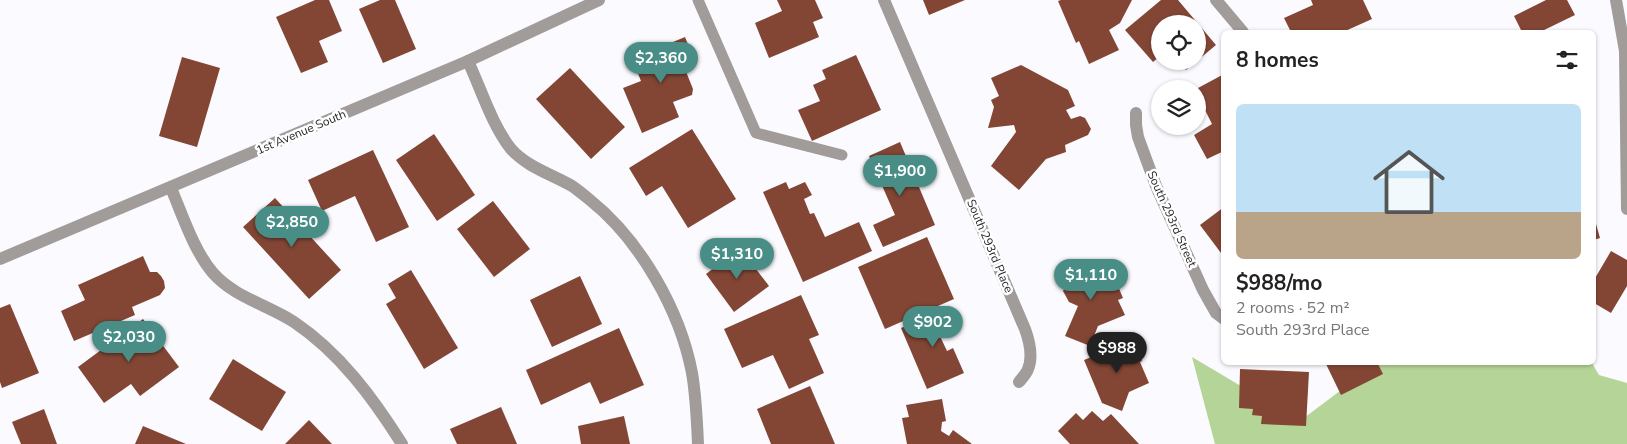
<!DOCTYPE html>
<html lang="en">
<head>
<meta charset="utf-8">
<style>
	:root { --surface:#fff; --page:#f2f2f2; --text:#222; --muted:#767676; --line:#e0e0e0; --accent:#488e86 }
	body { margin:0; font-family:"Nunito Sans",sans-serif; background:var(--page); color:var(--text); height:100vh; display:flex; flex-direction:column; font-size:19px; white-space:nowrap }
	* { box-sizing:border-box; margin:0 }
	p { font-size:16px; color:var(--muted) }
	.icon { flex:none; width:28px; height:28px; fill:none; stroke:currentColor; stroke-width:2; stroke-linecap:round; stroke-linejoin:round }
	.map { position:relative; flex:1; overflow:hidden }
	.side { position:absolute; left:1221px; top:30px; width:375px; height:335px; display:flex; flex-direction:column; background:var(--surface); border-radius:8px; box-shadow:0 1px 4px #0004 }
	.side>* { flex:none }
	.controls { position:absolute; left:1151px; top:15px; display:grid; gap:10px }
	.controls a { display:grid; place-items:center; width:55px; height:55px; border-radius:50%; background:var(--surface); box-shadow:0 1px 4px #0004; font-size:25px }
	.price { position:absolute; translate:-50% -42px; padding:0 11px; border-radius:18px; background:var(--accent); color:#fff; font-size:16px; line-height:32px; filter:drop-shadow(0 1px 2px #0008) }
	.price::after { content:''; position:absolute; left:50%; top:30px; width:15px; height:11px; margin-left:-8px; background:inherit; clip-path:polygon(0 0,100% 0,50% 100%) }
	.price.selected { background:#222; color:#fff }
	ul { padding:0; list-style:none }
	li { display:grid; align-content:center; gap:10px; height:265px; padding:0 15px }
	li+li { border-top:1px solid var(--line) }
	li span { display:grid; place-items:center; height:155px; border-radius:8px; color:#555 }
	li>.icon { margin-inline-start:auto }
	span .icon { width:90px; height:90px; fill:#fffc; stroke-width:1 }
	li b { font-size:21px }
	h2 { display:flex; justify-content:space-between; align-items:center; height:60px; padding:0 15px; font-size:21px }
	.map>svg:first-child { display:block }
</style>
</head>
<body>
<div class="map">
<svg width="1627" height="444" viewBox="0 0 1627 444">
	<rect width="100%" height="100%" fill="#fafaff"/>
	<path fill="#b5d497" d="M1192,357L1300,421L1377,363H1592L1599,375L1627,383V444H1215Z"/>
	<g fill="#834635">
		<path d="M315,0H329L342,31L319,41L328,62L301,73L276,17Z"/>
		<path d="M380,0H395L416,49L383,63L359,9Z"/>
		<path d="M777,0H815L823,18L813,22L819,37L769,58L755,23L782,11Z"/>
		<path d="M923,0H965L929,15Z"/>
		<path d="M1061,0H1132L1120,23L1109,30L1119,50L1089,64L1079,41L1076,43L1058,1Z"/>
		<path d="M1161,0H1178L1216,45L1198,60V24H1160V56L1153,62L1125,30Z"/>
		<path d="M1311,0H1363L1372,19L1343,32H1291L1284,18L1313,5Z"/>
		<path d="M1546,0H1567L1575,15L1540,32H1522L1514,16Z"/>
		<path d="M685,37L696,64L685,69L693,89L692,95L673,102L679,117L642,133L623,88L641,81L632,59Z"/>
		<path d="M856,55L881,110L812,141L798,110L820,101L813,85L826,79L822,70Z"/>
		<path d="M182,57L220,68L197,147L159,136Z"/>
		<path d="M1179,61H1196L1186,70Z"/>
		<path d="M1021,65L1068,90L1075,106L1066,110L1071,119L1080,116L1085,118L1091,129L1088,135L1065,145L1066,152L1046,159L1019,190L991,166L1016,132L1014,125L988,128L994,107L991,100L999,96L991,78Z"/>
		<path d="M570,68L625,127L591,159L536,99Z"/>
		<path d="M1224,74V151L1207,159L1194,135L1212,124L1198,96V88Z"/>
		<path d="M692,129L736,199L688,228L662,186L646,196L629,168Z"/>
		<path d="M434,134L475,195L437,221L396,160Z"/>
		<path d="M900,142L935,225L883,247L873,225L895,215L869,156Z"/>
		<path d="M373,150L409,227L376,242L355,196L322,211L308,180Z"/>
		<path d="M786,182L789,189L805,182L812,195L804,199L810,214L814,213L825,237L859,222L872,251L803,282L763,192Z"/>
		<path d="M275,198L341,270L309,299L243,227Z"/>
		<path d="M493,201L530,249L494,277L457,229Z"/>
		<path d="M1224,207V257L1200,225Z"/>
		<path d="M1594,217L1600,238L1594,240Z"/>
		<path d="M927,237L954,299L885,329L858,267Z"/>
		<path d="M740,248L769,286L734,312L706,274Z"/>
		<path d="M1611,251L1627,260V286L1611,313L1594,303V280Z"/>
		<path d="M143,256L150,272H157L161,276L164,281L165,288L160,295L132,307L135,315L74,341L61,311L85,300L78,285Z"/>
		<path d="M1079,263L1083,274L1089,276L1109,265L1123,298L1118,300L1125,315L1098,326L1090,346L1065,336L1078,306L1069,302L1063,291L1066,286L1060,272Z"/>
		<path d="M411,270L458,348L424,369L386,304L396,298L388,284Z"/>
		<path d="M580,276L602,324L552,347L530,300Z"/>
		<path d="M801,295L819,335L809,339L824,373L789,389L773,355L742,368L724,329Z"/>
		<path d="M10,304L39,373L2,388L0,382V308Z"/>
		<path d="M950,307L958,326L939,334L947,351L953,348L964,373L927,389L901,328Z"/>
		<path d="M143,319L179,367L140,396L131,384L104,403L78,367Z"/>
		<path d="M619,328L644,385L600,404L590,382L541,405L526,370Z"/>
		<path d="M1132,340L1142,361L1140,362L1149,383L1129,392L1122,411L1102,403L1084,360Z"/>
		<path d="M233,359L286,392L262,431L209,399Z"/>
		<path d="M1325,362H1377L1383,374L1341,395Z"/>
		<path d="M1240,369L1309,372L1306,426L1261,424L1262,416L1252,415L1253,409L1239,408Z"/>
		<path d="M810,386L835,444H771L757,409Z"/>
		<path d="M942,399L946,421L942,422L941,431L949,436L953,430L972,444H907L902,418L909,417L906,405Z"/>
		<path d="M501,407L517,444H457L450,429Z"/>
		<path d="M44,409L57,444H21L12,422Z"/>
		<path d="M1092,411L1103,421L1111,414L1139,444H1070L1058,431L1076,413L1083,420Z"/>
		<path d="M624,416L630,444H581L578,426Z"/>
		<path d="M309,420L332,444H285Z"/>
		<path d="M143,426L186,444H135Z"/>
	</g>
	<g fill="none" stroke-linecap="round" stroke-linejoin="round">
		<path stroke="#a19b9a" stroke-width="11" d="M698,0L756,133L842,155"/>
		<g stroke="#a19b9a" stroke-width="12">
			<path d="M884,0L1025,329C1029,340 1033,357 1028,369C1027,373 1022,378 1019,382"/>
			<path d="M1216,0L1243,32"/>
			<path d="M1616,0L1625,51L1627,209"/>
			<path d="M468,61C481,89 492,125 511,149C527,167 551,174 572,186C578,190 584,195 590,200C640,240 680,310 692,373C696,396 697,420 698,444"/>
			<path d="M1136,113V125L1138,137L1156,186L1203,290L1216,313L1224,319"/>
			<path d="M171,188C182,214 194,251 213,273C234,297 268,305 294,322C340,353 373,398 402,444"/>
		</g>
		<path stroke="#a19b9a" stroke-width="12" d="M0,259L468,61L599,0"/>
	</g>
	<g text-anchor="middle" stroke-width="5" stroke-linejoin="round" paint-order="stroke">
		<g font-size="12" fill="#28282c" stroke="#fff">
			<text transform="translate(301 132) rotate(-23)" y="4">1st Avenue South</text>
			<text transform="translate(1172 219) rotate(66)" y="4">South 293rd Street</text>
			<text transform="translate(990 246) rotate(67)" y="4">South 293rd Place</text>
		</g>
	</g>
</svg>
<div class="controls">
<a><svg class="icon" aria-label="locate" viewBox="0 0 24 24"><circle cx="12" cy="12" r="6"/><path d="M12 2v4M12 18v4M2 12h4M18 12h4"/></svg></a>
<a><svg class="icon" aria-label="layers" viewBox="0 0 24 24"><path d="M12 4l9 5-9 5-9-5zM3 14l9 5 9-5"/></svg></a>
</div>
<b class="price" style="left:661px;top:84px">$2,360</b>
<b class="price" style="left:900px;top:197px">$1,900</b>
<b class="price" style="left:292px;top:248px">$2,850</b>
<b class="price" style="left:737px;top:280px">$1,310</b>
<b class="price" style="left:1091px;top:301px">$1,110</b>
<b class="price" style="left:933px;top:348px">$902</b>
<b class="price" style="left:129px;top:363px">$2,030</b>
<b class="price selected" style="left:1117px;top:374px">$988</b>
<section class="side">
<h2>8 homes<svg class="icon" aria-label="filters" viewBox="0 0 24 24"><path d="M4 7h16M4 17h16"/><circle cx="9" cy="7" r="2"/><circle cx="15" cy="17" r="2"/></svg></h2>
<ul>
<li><span style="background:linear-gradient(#bfe0f5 70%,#b9a48a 0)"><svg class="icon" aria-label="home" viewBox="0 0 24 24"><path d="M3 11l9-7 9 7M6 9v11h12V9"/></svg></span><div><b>$988/mo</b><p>2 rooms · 52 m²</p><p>South 293rd Place</p></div></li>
</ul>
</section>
</div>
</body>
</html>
